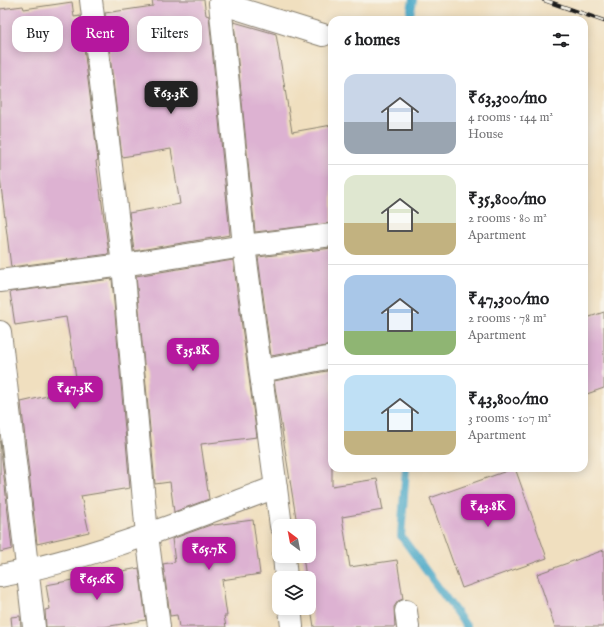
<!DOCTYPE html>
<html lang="en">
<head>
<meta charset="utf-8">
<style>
	:root { --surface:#fff; --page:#f6f6f6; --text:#202124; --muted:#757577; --line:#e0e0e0; --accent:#b5179e }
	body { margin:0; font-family:"IM FELL English",serif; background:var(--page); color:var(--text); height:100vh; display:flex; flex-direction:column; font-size:15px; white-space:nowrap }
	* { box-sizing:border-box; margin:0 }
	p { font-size:13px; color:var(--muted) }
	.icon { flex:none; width:22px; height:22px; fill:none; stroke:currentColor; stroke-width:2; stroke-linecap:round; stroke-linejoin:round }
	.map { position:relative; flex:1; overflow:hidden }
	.panel { position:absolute; left:328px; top:16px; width:260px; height:456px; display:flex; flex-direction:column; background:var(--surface); border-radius:12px; box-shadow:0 2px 10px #0003 }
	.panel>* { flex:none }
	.guide { position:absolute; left:12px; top:16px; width:256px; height:36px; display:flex; gap:8px }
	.needle { width:26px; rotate:328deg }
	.controls { position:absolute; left:272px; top:519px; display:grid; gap:8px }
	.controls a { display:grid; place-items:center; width:44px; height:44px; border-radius:8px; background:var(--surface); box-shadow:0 2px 10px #0003; font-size:20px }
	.price { position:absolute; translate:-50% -34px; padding:0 9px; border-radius:8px; background:var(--accent); color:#fff; font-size:13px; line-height:26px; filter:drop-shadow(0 1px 2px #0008) }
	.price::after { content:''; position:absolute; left:50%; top:24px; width:12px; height:9px; margin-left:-6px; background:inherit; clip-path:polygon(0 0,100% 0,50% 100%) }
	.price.active { background:#222; color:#fff }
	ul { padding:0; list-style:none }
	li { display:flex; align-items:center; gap:12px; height:100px; padding:0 16px }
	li+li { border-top:1px solid var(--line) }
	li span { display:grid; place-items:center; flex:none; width:112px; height:80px; border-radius:12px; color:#555 }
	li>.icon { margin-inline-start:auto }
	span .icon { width:48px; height:48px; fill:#fffc; stroke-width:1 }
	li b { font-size:17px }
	h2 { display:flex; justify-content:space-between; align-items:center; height:48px; padding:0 16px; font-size:17px }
	.tag { padding:0 14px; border-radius:12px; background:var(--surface); box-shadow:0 2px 10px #0003; font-size:14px; line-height:36px }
	.tag.active { background:var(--accent); color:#fff }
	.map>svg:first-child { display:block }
</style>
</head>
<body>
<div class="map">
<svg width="604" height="627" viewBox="0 0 604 627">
	<rect width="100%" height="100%" fill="#f7f3e8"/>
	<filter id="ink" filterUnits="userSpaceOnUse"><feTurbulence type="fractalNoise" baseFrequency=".025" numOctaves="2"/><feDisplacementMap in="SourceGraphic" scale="8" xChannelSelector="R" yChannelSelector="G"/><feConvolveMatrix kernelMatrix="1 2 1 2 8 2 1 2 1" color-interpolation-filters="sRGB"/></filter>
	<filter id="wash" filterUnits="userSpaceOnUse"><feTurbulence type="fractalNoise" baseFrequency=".012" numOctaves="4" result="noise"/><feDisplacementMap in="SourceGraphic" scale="16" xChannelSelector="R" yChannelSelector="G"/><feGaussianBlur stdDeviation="0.9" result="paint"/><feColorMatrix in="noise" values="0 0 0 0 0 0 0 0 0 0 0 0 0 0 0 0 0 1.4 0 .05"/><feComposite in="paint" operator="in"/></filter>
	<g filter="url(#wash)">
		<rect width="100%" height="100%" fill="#f0dfbf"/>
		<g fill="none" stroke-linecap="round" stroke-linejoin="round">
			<g stroke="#48a8c7" stroke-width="8">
				<path d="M409,20L413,0"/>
				<path d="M406,468L401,536L467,627"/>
			</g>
		</g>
		<g id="blocks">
			<g fill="#ddb2d2">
				<path d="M152,0H204L206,15L209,16L230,235L134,251L129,213L180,204L171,149L122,157L105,13L153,6Z"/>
				<path d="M72,2L74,17L80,16L98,160L96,161L109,254L11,267L0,178V9L23,6L24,9Z"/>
				<path d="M234,22L276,34L292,132L332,125V223L255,232Z"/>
				<path d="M332,248V345L271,356L258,257Z"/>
				<path d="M233,260L257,437L201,444L209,499L174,512L170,482L155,484L136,276Z"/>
				<path d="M112,279L130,488L81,496L89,532L37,544L21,402L78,389L66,317L15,325L10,292Z"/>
				<path d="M604,312V388L584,395V319Z"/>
				<path d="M332,370V486L377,479L383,510L342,517L350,567L397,560L403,599L398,601L394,607L395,627H314L309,595V578H306L303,556H309V526H298L297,524L274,381Z"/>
				<path d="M0,441L12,549L0,552Z"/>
				<path d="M515,468L547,558L462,588L430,498Z"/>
				<path d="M253,520L260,574L222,580L227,616H224L226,627H179L177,615L170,616L163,564L175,562L172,539L213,524L214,525Z"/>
				<path d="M604,550V627H555L537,574Z"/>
				<path d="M139,568L146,620L104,627H46L45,610L50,609L46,585Z"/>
				<path d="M20,616L21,627H12L11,617Z"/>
			</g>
		</g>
	</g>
	<g filter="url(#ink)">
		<use href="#blocks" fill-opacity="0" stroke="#867e6e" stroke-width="1"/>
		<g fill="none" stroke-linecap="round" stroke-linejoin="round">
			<g stroke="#867e6e" stroke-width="24">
				<g id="minor">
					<path d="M91,0L123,265L147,535L159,627"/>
					<path d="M323,35L220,3L244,246L332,235"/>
					<path d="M0,281L123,265L244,246L281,526"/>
					<path d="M0,332L34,627"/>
					<path d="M261,371L332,357"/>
					<path d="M284,556L286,578"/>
					<path d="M0,576C94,558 187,520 276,487"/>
					<path d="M290,608L292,627"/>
					<path d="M406,611L408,627"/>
				</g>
			</g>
			<use href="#minor" stroke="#fff" stroke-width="22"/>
			<g stroke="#1c1c1c" stroke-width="4.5">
				<path id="rail" d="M544,0L604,21"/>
			</g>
			<use href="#rail" stroke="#f7f3e8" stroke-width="3" stroke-dasharray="9" stroke-linecap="butt"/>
		</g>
	</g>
</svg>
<div class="controls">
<a><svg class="needle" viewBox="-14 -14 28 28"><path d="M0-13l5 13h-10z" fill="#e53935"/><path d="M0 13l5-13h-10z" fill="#757577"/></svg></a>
<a><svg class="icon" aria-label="layers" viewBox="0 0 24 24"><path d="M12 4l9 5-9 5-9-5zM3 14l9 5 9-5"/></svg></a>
</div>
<b class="price active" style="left:171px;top:115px">₹63.3K</b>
<b class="price" style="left:193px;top:372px">₹35.8K</b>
<b class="price" style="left:75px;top:410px">₹47.3K</b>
<b class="price" style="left:488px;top:528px">₹43.8K</b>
<b class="price" style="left:209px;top:571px">₹65.7K</b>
<b class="price" style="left:97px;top:601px">₹65.6K</b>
<div class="guide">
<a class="tag">Buy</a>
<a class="tag active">Rent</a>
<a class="tag">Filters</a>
</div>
<section class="panel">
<h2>6 homes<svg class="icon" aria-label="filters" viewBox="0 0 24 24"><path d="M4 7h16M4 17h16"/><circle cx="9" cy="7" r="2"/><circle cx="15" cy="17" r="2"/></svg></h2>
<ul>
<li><span style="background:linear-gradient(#c9d6e8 60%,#9aa5b1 0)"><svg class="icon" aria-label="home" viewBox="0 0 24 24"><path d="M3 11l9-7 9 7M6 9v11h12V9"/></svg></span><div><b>₹63,300/mo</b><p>4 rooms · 144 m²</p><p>House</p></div></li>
<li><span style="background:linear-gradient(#dfe7d0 60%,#c2b280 0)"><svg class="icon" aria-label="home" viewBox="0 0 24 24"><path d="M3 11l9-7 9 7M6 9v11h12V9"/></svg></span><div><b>₹35,800/mo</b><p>2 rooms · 80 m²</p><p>Apartment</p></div></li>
<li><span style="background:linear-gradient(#a9c7e8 70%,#8fb573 0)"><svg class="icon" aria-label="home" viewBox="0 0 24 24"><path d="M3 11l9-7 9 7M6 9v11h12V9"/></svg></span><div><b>₹47,300/mo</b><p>2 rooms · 78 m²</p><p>Apartment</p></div></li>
<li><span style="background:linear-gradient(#bfe0f5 70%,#c2b280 0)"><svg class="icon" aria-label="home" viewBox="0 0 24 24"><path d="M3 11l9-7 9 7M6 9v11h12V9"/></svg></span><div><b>₹43,800/mo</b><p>3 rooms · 107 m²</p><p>Apartment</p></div></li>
</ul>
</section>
</div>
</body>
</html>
